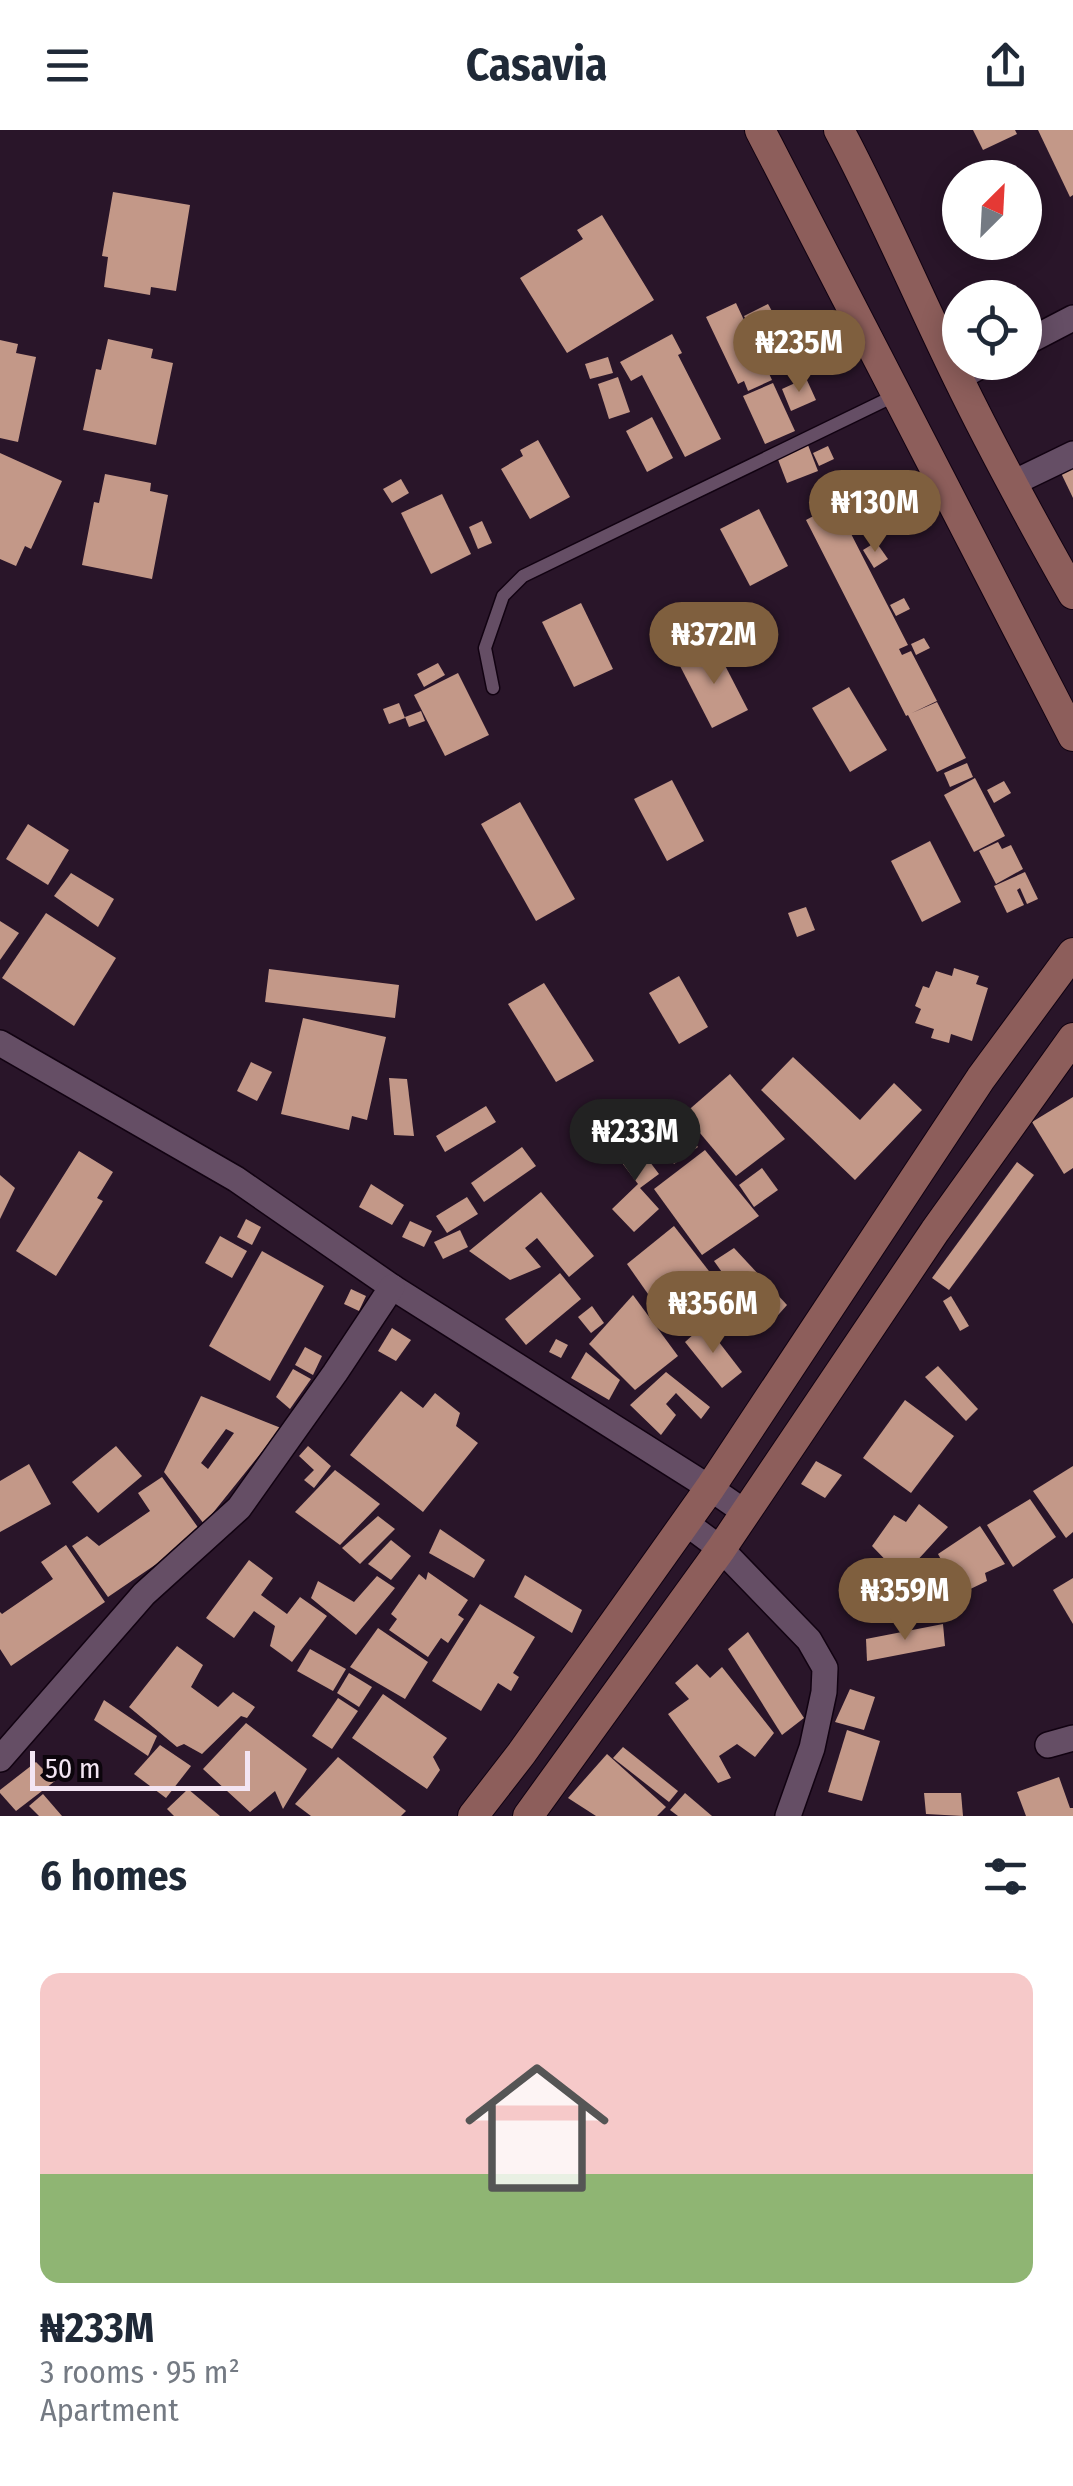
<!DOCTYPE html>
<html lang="en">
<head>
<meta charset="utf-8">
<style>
	:root { --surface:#fff; --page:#f2f2f3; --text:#1f2937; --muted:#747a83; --accent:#7f5f3e }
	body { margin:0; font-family:"Fira Sans Condensed",sans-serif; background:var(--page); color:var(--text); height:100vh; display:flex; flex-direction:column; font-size:38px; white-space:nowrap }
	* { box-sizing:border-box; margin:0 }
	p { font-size:32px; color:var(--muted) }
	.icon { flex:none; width:55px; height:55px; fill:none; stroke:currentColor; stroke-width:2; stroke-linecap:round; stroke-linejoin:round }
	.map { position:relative; height:1686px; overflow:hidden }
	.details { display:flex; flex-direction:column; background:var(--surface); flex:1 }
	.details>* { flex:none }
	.needle { width:65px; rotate:24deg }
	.tools { position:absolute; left:942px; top:30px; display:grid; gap:20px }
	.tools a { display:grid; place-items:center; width:100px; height:100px; border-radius:50%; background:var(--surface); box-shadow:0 5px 25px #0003; font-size:50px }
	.scale { position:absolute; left:30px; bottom:25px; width:220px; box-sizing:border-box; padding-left:10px; border:5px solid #f3e5f3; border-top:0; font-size:28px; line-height:35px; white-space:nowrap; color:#f3e5f3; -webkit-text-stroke:8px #0c050c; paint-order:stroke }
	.price { position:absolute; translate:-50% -85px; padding:0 22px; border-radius:35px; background:var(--accent); color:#fff; font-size:32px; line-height:65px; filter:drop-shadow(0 2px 5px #0008) }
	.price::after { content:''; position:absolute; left:50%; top:60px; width:30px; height:22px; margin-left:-15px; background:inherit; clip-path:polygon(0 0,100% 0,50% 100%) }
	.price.on { background:#222; color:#fff }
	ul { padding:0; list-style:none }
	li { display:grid; align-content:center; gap:20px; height:530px; padding:0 40px }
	li span { display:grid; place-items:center; height:310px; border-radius:20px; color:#555 }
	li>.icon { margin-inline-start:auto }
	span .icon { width:180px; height:180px; fill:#fffc; stroke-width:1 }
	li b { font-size:42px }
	h2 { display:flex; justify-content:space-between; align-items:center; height:120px; padding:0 40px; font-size:42px }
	header { display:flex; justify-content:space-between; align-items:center; height:130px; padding:0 40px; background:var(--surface); font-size:45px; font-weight:700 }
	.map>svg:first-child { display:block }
</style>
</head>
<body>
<header><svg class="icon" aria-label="menu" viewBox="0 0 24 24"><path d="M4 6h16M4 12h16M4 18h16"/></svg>Casavia<svg class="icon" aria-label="share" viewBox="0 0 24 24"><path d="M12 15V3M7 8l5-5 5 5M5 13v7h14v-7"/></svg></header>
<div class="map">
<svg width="1073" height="1686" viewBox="0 0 1073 1686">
	<rect width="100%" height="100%" fill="#291529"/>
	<g fill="#c39888" fill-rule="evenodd">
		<path d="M973,0H1015L1017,4L983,20Z"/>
		<path d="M1038,0H1073V65L1070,67Z"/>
		<path d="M113,62L190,75L176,161L151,157L150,165L104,157L108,127L102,126Z"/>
		<path d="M602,85L654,170L567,223L520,148L583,109L577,100Z"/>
		<path d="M736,173L772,250L748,261L744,251L738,254L706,187Z"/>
		<path d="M768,174L778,192L754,205L744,186Z"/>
		<path d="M672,204L682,223L678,225L721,309L685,327L642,245L631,251L620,232Z"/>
		<path d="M108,209L153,219L151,228L173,233L156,315L83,300L96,239L101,240Z"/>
		<path d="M0,210L18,214L16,223L36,227L18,312L0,308Z"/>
		<path d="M608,227L613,243L590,249L585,234Z"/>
		<path d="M618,247L630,282L609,289L598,254Z"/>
		<path d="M806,248L816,270L791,281L782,259Z"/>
		<path d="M773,253L795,301L765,314L743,266Z"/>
		<path d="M652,287L673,328L647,342L626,301Z"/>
		<path d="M538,310L570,367L530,389L501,339L523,326L520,320Z"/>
		<path d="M808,315L818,341L787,353L777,327Z"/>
		<path d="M828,316L834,329L819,336L813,323Z"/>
		<path d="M0,323L62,351L31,419L25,416L16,436L0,429Z"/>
		<path d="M1073,337V368L1061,343Z"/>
		<path d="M105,344L151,353L150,361L168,365L152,449L82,435L94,372L99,373Z"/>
		<path d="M401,349L409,363L392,373L383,359Z"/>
		<path d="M856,363L867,383L846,394L908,515L899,519L902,525L911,521L937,571L912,583L937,572L966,628L937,642L908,585L906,586L806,390Z"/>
		<path d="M442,364L471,424L431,444L401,383Z"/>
		<path d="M759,379L788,436L750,456L720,399Z"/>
		<path d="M482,391L492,413L478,419L469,397Z"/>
		<path d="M876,412L888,429L874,438L863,420Z"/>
		<path d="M904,468L910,479L896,486L890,475Z"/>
		<path d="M581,473L613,539L574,557L542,492Z"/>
		<path d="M924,508L930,518L916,525L911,514Z"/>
		<path d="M715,516L748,580L712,598L679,534Z"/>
		<path d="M438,533L445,545L424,557L417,544Z"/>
		<path d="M458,543L489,605L445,626L414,565Z"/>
		<path d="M849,557L887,620L850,642L812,578Z"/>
		<path d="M399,573L405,588L389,594L383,579Z"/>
		<path d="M421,581L425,591L409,597L405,587Z"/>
		<path d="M967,633L973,647L950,657L944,643Z"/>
		<path d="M975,648L1005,706L974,722L944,665Z"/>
		<path d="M672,650L704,711L667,731L634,669Z"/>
		<path d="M1004,651L1011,663L994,673L987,660Z"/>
		<path d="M520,672L575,769L536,791L481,694Z"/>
		<path d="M28,694L69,720L48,755L6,729Z"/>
		<path d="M930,711L961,772L922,792L891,731Z"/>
		<path d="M998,712L1002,719L1011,715L1023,739L996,754L979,721Z"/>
		<path d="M1025,742L1038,769L1027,774L1020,758L1017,760L1024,775L1007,783L994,756Z"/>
		<path d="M71,743L114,769L98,797L54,766Z"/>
		<path d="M806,777L815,800L797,807L788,783Z"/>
		<path d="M46,783L116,828L74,896L2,848Z"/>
		<path d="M0,791L19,803L0,830Z"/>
		<path d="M954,838L979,846L976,854L988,858L972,911L951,904L949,913L931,908L934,899L915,893L921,879L915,876L923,856L929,858L936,841L952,846Z"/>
		<path d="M269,839L399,855L395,888L265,872Z"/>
		<path d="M679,846L708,897L679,914L649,863Z"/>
		<path d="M544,853L594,931L556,952L508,874Z"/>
		<path d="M303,888L386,907L367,990L352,986L349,1000L281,984Z"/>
		<path d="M793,927L860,990L894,953L922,980L855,1050L761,960Z"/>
		<path d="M251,932L272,942L257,971L237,961Z"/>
		<path d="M730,944L785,1009L736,1046L684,984Z"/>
		<path d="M389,948L407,949L414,1006L394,1005Z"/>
		<path d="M1073,967V1038L1064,1044L1032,992Z"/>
		<path d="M486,976L496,992L445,1022L436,1006Z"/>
		<path d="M677,990L698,1017L674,1034L654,1008Z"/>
		<path d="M628,1003L659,1044L640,1058L659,1079L634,1102L612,1079L638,1054L610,1017Z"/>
		<path d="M522,1017L536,1036L484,1072L471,1053Z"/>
		<path d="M705,1020L759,1086L702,1125L654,1059Z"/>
		<path d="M79,1021L113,1042L97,1068L103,1071L56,1146L16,1121Z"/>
		<path d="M1017,1032L1034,1045L949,1160L932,1148Z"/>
		<path d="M762,1038L778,1060L754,1077L739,1055Z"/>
		<path d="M0,1045L15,1058L0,1089Z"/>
		<path d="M371,1054L404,1075L392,1095L359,1077Z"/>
		<path d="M541,1062L594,1126L569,1147L537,1108L525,1118L541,1137L510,1150L469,1121Z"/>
		<path d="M467,1067L478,1084L447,1103L436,1086Z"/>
		<path d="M246,1089L261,1097L252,1115L237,1107Z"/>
		<path d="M410,1091L432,1101L424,1117L402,1107Z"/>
		<path d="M674,1096L726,1163L676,1204L627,1134Z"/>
		<path d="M460,1100L468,1117L443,1129L434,1112Z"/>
		<path d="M220,1106L247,1121L232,1148L205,1133Z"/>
		<path d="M734,1118L787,1175L764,1201L714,1131Z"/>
		<path d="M262,1121L324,1156L270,1251L209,1216Z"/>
		<path d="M560,1143L581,1169L526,1215L505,1189Z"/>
		<path d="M351,1159L366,1166L359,1181L344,1174Z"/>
		<path d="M633,1165L678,1226L635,1260L589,1214Z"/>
		<path d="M951,1166L969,1196L960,1201L943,1171Z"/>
		<path d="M592,1176L604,1193L591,1203L578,1187Z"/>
		<path d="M705,1194L742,1242L722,1258L685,1212Z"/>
		<path d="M392,1198L411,1210L396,1231L378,1221Z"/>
		<path d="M556,1209L568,1215L561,1228L549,1222Z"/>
		<path d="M305,1217L322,1226L313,1245L295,1235Z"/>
		<path d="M586,1222L620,1250L609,1270L571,1248Z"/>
		<path d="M938,1236L978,1279L966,1291L925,1247Z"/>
		<path d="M293,1239L311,1249L290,1279L276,1267Z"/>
		<path d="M666,1242L710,1277L701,1289L676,1263L666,1274L676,1285L661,1305L630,1275Z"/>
		<path d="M401,1261L423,1278L435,1263L460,1283L456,1296L478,1313L423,1382L350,1325Z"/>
		<path d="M201,1266L281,1298L204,1394L164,1342ZM226,1299L234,1303L208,1339L201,1333Z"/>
		<path d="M905,1270L954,1306L911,1363L863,1328Z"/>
		<path d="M116,1316L142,1346L98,1383L72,1352Z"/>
		<path d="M308,1316L331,1336L314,1358L304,1350L314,1340L299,1326Z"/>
		<path d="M816,1331L842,1345L825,1368L801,1354Z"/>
		<path d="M29,1334L51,1374L0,1402V1351Z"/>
		<path d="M1073,1336V1402L1066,1408L1033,1361Z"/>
		<path d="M335,1340L380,1374L340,1415L295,1382Z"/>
		<path d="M162,1347L202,1403L108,1467L72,1416L87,1406L99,1416L150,1381L138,1363Z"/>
		<path d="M1030,1369L1056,1407L1013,1437L987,1395Z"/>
		<path d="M919,1374L948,1397L902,1447L872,1416L894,1385L906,1392Z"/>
		<path d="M378,1386L395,1399L360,1434L342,1418Z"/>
		<path d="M980,1396L1005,1434L985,1443L987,1451L960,1464L938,1424Z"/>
		<path d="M440,1399L485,1430L474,1448L429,1423Z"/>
		<path d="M391,1410L411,1426L391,1450L368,1434Z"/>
		<path d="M66,1415L105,1472L11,1536L0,1519V1482L2,1484L53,1449L41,1432Z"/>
		<path d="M249,1430L273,1448L261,1465L287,1484L300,1467L327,1486L292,1532L270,1516L275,1496L254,1481L234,1508L206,1488Z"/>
		<path d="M428,1442L468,1470L458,1485L464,1489L448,1513L441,1508L428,1527L389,1500L397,1489L391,1484L419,1444L426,1450Z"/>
		<path d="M525,1445L582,1480L572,1503L514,1467Z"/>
		<path d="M377,1446L395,1458L356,1505L311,1468L318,1451L354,1472Z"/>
		<path d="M1073,1448V1494L1053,1460Z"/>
		<path d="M480,1474L535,1507L513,1543L519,1547L511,1561L498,1553L481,1581L432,1551Z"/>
		<path d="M943,1494L945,1516L867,1531L866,1509Z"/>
		<path d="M378,1498L428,1532L405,1569L350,1537Z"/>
		<path d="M748,1502L804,1588L782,1605L728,1519Z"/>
		<path d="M177,1516L203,1535L191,1557L218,1577L233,1562L255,1577L247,1588L241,1586L202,1624L184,1614L177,1617L129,1577Z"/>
		<path d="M310,1519L346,1539L333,1561L297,1541Z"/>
		<path d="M697,1534L710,1548L722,1537L774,1603L755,1627L737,1614L719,1626L731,1648L718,1653L668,1584L689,1569L675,1553Z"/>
		<path d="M349,1543L372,1557L359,1577L337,1563Z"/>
		<path d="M850,1559L875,1567L864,1600L835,1592Z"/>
		<path d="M383,1564L447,1608L433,1627L440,1640L427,1659L352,1608Z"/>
		<path d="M338,1568L358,1581L332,1619L312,1606Z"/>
		<path d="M104,1570L157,1606L148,1626L94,1590Z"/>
		<path d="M246,1593L307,1639L283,1679L275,1661L250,1682L203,1639Z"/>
		<path d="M847,1600L880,1611L862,1671L828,1662Z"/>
		<path d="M160,1615L191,1636L166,1668L134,1644Z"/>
		<path d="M623,1617L678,1661L669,1672L613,1628Z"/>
		<path d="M607,1624L666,1677L657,1686H596L568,1668Z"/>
		<path d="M338,1627L406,1681L401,1686H311L295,1674Z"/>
		<path d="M36,1632L55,1651L16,1681L0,1663V1660Z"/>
		<path d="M1059,1647L1070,1678H1073V1686H1026L1017,1662Z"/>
		<path d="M188,1659L220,1686H174L167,1679Z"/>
		<path d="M685,1663L712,1686H678L670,1680Z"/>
		<path d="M924,1663H961L963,1686L926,1684Z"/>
		<path d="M43,1664L62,1686H39L29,1676Z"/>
	</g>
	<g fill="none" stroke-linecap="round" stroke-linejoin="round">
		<g stroke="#110211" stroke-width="15">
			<path id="lane" d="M493,558L485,518L503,466L523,446L896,265"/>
		</g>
		<g stroke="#110211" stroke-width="28">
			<g id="street">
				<path d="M1025,213L1073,188"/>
				<path d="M958,248L988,232"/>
				<path d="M1011,354L1073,324"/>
				<path d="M0,913L236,1049L392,1157L710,1358L746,1383"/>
				<path d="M686,1393L721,1419L809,1510L825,1538L824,1562L812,1618L788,1686"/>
				<path d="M1048,1615L1073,1608"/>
				<path d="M0,1629L144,1464L239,1378L335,1243L392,1157"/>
			</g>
		</g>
		<g stroke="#110211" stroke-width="32">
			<g id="secondary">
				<path d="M760,0L1073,606"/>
				<path d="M839,0C882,81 918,166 958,248C994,322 1033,393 1073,464"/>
				<path d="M473,1686L521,1624L710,1358L981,948L1073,823"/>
				<path d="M528,1686L721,1419L935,1101L1073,908"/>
			</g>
		</g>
		<use href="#lane" stroke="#654e65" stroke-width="12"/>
		<use href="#street" stroke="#654e65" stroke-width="25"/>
		<use href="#secondary" stroke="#8d5e5b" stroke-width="30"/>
	</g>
</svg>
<div class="tools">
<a><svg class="needle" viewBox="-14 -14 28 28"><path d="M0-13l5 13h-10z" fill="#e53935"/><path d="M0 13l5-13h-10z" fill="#747a83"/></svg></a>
<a><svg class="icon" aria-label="locate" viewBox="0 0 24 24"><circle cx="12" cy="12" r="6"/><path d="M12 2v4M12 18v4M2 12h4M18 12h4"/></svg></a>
</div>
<div class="scale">50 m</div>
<b class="price" style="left:799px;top:265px">₦235M</b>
<b class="price" style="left:875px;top:425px">₦130M</b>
<b class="price" style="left:714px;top:557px">₦372M</b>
<b class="price on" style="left:635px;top:1054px">₦233M</b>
<b class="price" style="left:713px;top:1226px">₦356M</b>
<b class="price" style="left:905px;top:1513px">₦359M</b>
</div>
<section class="details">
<h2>6 homes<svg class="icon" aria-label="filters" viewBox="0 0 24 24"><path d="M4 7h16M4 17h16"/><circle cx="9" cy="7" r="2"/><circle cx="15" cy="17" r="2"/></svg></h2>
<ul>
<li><span style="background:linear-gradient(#f6c9c9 65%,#8fb573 0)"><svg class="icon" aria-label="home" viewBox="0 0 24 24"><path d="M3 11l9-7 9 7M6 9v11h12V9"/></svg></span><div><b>₦233M</b><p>3 rooms · 95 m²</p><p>Apartment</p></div></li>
</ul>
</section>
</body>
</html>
